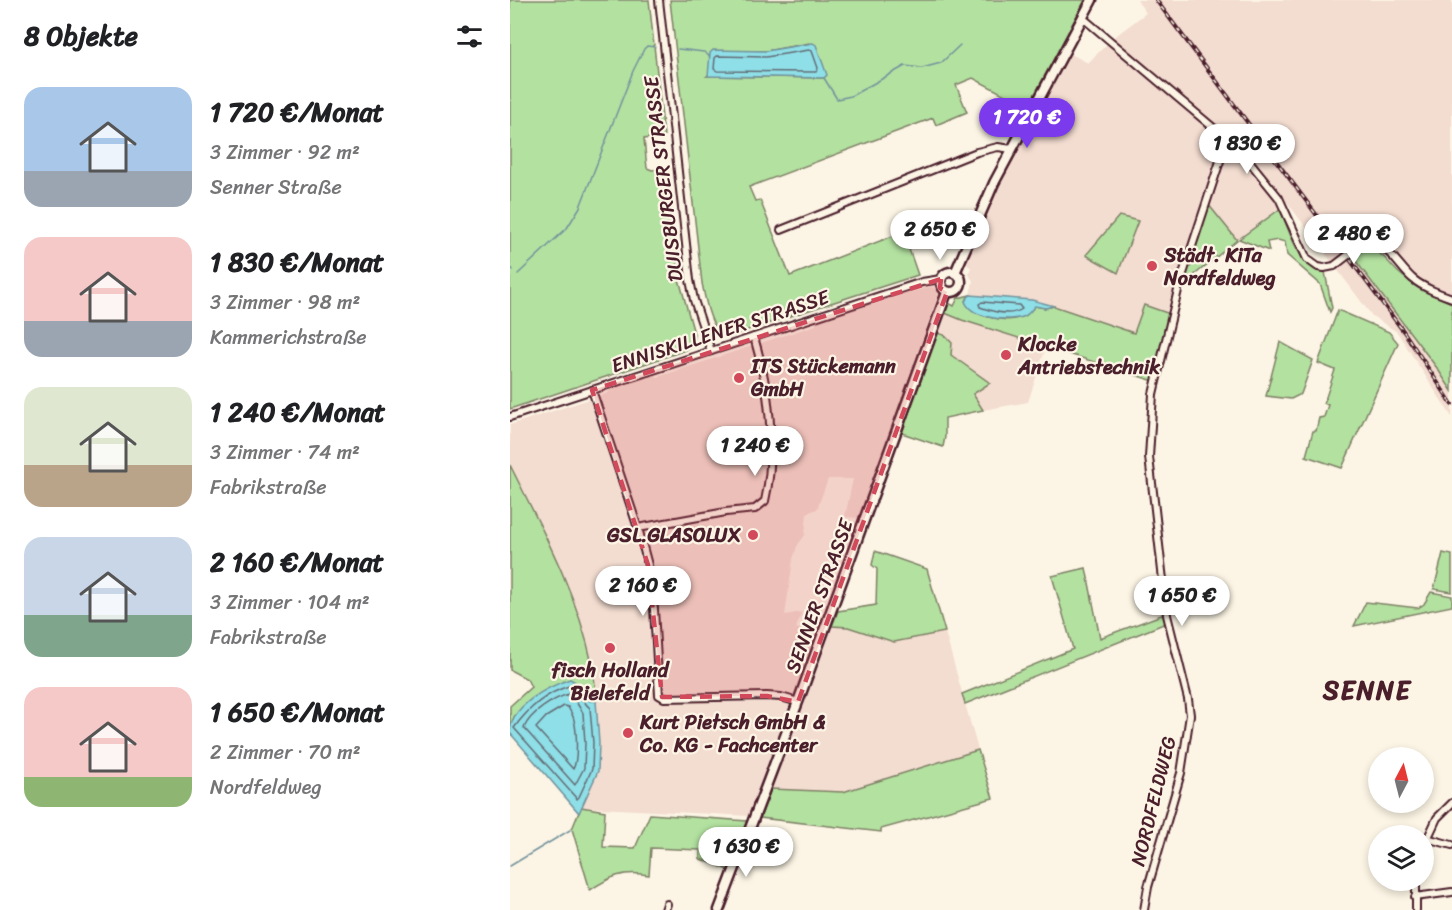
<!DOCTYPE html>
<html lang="de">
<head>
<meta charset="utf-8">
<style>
	:root { --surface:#fff; --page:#f6f6f6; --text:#202124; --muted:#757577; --accent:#7c3aed }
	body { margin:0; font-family:Sriracha,sans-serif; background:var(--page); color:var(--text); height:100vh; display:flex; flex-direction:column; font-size:22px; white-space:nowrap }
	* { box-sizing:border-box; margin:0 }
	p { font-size:20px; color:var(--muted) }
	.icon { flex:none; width:33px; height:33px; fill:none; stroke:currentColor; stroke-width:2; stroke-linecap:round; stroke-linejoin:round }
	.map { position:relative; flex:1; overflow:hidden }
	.details { display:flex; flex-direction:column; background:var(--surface); width:510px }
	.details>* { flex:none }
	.needle { width:39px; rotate:7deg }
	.tools { position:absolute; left:858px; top:747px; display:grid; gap:12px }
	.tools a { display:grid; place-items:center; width:66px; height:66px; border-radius:50%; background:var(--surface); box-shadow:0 3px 9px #0003; font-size:30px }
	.price { position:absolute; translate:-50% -51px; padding:0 14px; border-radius:21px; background:#fff; color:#222; font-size:20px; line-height:39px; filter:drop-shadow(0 2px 3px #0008) }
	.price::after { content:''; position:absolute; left:50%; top:36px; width:18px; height:14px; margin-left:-9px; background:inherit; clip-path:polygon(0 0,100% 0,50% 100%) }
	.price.active { background:var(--accent); color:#fff }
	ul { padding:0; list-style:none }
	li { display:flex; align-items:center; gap:18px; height:150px; padding:0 24px }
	li span { display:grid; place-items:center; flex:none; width:168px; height:120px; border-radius:18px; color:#555 }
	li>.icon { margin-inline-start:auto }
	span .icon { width:72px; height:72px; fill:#fffc; stroke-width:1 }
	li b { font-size:26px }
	h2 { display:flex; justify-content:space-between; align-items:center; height:72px; padding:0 24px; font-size:26px }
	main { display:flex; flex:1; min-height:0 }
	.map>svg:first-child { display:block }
</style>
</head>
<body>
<main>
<section class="details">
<h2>8 Objekte<svg class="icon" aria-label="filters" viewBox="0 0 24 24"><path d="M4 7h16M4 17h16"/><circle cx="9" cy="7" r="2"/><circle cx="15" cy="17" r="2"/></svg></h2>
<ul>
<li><span style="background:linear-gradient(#a9c7e8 70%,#9aa5b1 0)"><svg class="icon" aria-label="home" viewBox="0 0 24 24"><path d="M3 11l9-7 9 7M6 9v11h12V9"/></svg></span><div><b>1 720 €/Monat</b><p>3 Zimmer · 92 m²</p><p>Senner Straße</p></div></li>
<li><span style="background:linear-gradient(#f6c9c9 70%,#9aa5b1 0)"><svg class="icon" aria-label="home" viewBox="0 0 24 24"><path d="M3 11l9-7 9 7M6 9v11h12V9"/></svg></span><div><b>1 830 €/Monat</b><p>3 Zimmer · 98 m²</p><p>Kammerichstraße</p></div></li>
<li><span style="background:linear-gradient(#dfe7d0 65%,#b9a48a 0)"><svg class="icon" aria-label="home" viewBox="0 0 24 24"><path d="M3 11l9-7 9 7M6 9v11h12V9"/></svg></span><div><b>1 240 €/Monat</b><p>3 Zimmer · 74 m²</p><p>Fabrikstraße</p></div></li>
<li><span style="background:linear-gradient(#c9d6e8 65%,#7fa58c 0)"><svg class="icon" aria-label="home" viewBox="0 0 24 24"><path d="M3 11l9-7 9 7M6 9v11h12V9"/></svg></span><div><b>2 160 €/Monat</b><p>3 Zimmer · 104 m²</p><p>Fabrikstraße</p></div></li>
<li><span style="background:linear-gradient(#f6c9c9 75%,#8fb573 0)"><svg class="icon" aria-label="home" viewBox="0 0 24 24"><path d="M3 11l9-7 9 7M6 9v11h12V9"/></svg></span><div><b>1 650 €/Monat</b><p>2 Zimmer · 70 m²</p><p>Nordfeldweg</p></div></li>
</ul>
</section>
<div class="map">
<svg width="942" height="910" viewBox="0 0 942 910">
	<rect width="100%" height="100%" fill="#fcf5e5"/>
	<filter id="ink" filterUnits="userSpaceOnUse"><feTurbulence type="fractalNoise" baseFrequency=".0167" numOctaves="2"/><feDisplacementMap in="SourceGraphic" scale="12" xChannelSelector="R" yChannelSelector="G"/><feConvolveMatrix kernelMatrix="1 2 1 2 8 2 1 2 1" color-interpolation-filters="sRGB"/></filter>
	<g filter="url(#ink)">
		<g fill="#f3dcd0" fill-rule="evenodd">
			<path d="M627,0H942V294L919,285L907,277L880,247L868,238L853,237L836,248L927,368L942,391V417L887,332L862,316L777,202L727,240L698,204L660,314L624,333L526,301L460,295L463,281L459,274L461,267L457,265L461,245L486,191L559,53L578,63L603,38L636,13ZM609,216L628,221L618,246L577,255Z"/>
			<path d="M421,287L427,289L428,294L349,518L335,517L343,479H318L307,509L297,513L295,535L287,546L283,559L275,615L292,612L286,628L306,635L239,816L71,807L88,771L89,743L51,570L0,465V425L98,393L102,388L143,375L148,377L306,325L305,322L393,293Z"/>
			<path d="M435,313L452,320L536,347L518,402L473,410L463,394L479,383L441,355L434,335L427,333Z"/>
			<path d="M322,626L338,627L384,642L435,632L468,750L333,792L261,789Z"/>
		</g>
		<g fill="#b3e1a0" stroke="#7e8066" stroke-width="1.5" fill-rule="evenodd">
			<path d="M0,0H139L154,136L134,139L137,168L142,170L157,168L169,279L185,337L183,344L176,350L0,409Z"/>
			<path d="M160,0H575L518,107L463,78L446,85L457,112L426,125L423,118L239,187L245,201L250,200L280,276L393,232L408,275L216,337C201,333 195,298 192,283ZM299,43L314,78L197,76L235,51H256Z"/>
			<path d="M698,204L727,240L671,286Z"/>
			<path d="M770,209C781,234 786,264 815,272L822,308L820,312L810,284L777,255L775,242L768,240L757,242L759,251L729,239Z"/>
			<path d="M609,216L628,221L608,273L576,255Z"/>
			<path d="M861,248C874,254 878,263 889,273C905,287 922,295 942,303V391L927,368L842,256L853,249Z"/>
			<path d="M460,295L455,301C464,318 497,324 514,316C518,314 522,309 525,306L535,308L544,306L624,333L634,305L660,314L644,381L452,320L435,313L439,303L444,306L448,298Z"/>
			<path d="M828,310L879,332L888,343L832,468L796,456L803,431H806L809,418L814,417L818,405L814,403L825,370L808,363Z"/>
			<path d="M427,333L434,335L442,343L441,355L480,383L463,394L473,410L435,418V437L433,447L392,433Z"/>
			<path d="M770,342L803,360L791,394L781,399L756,396Z"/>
			<path d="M0,465C32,529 67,593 82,664C85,676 85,689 86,701L5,715L0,727V706L21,687L17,679L0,670Z"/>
			<path d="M365,551L417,569L435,632L384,642L338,627L322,626L328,611L366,605L367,569L362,565Z"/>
			<path d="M933,553L942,555V592L924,589Z"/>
			<path d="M576,568L590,638L654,614L656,623L455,704L452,694L563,649L542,576Z"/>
			<path d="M921,592L942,596V606L844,626L856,602L908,608L914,604Z"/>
			<path d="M468,750L483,798L371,829V832L250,818L261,789L333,792Z"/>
			<path d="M71,807L95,811L93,847L125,848L140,814L237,821L219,870L190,859V850L141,848L139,875C113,870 100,877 80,890L62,829Z"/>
		</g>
		<g fill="#8edfe7" stroke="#73929c" stroke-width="1.5">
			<path d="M303,43L306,45L317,75L314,78L198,76L200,53L203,50L256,51Z"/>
			<path d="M460,295L522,300L544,306L535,308L525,306C522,309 519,314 515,316C500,323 460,318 455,301Z"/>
			<path d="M60,679C69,684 78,690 80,701H86L89,743L88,771L69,813L0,733C0,706 37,687 60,679Z"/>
		</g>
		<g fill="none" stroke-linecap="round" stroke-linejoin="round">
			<g stroke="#656c76" stroke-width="1.5">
				<path d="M299,50L302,51L308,68L306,72L207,71L204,69L205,58L207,56L256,57Z"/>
				<path d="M472,302L509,305L512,309C500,317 483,312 470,307L469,304Z"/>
				<path d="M59,686C71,691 71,701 80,708L83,743L82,769L69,797L67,799L4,728C17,710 36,693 59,686Z"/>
				<path d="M59,694L63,697L73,713L75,743L74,768L65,785L14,728C20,713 44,698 59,694Z"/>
				<path d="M54,706L58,707C60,711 63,715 64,720C67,731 68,761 63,769L26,728L36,717Z"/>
			</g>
			<g stroke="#73929c" stroke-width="1.5">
				<path d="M168,49L194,52L199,56"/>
				<path d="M314,78L327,99L341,96L395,66L412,68L431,63L450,45"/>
				<path d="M0,266L3,270"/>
				<path d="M8,274L57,228L70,207L123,71L134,49L137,46L145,47"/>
				<path d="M0,866L60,830"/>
			</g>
			<g stroke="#4a1f2b" stroke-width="10">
				<g id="minor">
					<path d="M149,0L180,280L184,300L201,351"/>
					<path d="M573,18L731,151L769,198L797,259L808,267L814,268L824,266"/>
					<path d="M271,230L467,152L488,147L502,149"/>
					<path d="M850,246C873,233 888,267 903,279C914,288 928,293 942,298"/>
					<path d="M82,390L128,528L138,565L144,609L149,695L154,698L257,696L271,697L288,702"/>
					<path d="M0,417L412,282L431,279"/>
					<path d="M128,528L216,512L245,509L255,501C267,448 259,388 244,337"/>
					<path d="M916,838L942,845"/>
					<path d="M914,846L927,818L942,803"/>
					<path d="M905,897L942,892"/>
					<path d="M155,910L157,904"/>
					<path d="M634,910L638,887L671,773L680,715L678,699L657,615L639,457L643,394L669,286L713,152L719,140"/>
					<path d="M906,910V880"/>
				</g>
			</g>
			<g stroke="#4a1f2b" stroke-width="13">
				<g id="tertiary">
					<circle cx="441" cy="282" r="10"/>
					<path d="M445,273L484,183L582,0"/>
					<path d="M209,910L288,702L437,292"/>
				</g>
			</g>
			<use href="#minor" stroke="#fcf5e5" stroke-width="6"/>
			<use href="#tertiary" stroke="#fcf5e5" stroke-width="8"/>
			<g stroke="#4a1f2b" stroke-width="4">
				<path id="rail" d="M646,0L894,332L942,404"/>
			</g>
			<use href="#rail" stroke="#fcf5e5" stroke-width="1.5" stroke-dasharray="4.5" stroke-linecap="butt"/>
			<g stroke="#4a1f2b" stroke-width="10" stroke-linecap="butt">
				<path id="minor-bridge" d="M824,266L850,246"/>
			</g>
			<use href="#minor-bridge" stroke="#fcf5e5" stroke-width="6"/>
		</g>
	</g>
	<path fill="#d1495b" fill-opacity="0.2" stroke="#d1495b" stroke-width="4.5" stroke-dasharray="12 8" stroke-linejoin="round" d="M431,279L430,288L437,292L288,702L257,696L152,697L138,565L82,390Z"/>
	<g fill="#d1495b" stroke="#fcf5e5" stroke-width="2">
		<circle cx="642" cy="266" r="6"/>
		<circle cx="496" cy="355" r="6"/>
		<circle cx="229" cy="378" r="6"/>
		<circle cx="243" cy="535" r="6"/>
		<circle cx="100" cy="648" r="6"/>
		<circle cx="118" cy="733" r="6"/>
	</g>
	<g text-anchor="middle" stroke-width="4.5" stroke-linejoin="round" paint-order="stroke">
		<g font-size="20" fill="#4a1f2b" stroke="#fcf5e5">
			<text transform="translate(153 179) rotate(-97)" y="7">DUISBURGER STRASSE</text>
			<text transform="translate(210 331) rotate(-18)" y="7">ENNISKILLENER STRASSE</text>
			<text transform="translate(309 596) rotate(-70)" y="7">SENNER STRASSE</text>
			<text transform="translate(643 801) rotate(-76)" y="7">NORDFELDWEG</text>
		</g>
		<g font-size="20" font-weight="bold" fill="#4a1f2b" stroke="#fcf5e5" text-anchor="start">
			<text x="654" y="262">Städt. KiTa<tspan x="654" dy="23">Nordfeldweg</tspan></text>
			<text x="508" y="351">Klocke<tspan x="508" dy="23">Antriebstechnik</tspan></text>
			<text x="241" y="373">ITS Stückemann<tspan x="241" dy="23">GmbH</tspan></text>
			<text x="231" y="542" text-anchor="end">GSL.GLASOLUX</text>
			<text x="100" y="677" text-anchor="middle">fisch Holland<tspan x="100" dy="23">Bielefeld</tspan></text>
			<text x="130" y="729">Kurt Pietsch GmbH &amp;<tspan x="130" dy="23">Co. KG - Fachcenter</tspan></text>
		</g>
		<g font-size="26" font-weight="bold" letter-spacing="1.5" fill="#4a1f2b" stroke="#fcf5e5">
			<text x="857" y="699">SENNE</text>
		</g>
	</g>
</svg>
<div class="tools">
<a><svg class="needle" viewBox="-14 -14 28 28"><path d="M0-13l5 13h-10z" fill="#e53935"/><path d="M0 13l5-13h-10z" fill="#757577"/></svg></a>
<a><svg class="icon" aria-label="layers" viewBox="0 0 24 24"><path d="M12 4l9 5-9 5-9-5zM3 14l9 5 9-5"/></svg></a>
</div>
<b class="price active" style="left:517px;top:149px">1 720 €</b>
<b class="price" style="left:737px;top:175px">1 830 €</b>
<b class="price" style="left:430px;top:261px">2 650 €</b>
<b class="price" style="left:844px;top:265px">2 480 €</b>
<b class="price" style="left:245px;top:477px">1 240 €</b>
<b class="price" style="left:133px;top:617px">2 160 €</b>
<b class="price" style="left:672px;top:627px">1 650 €</b>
<b class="price" style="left:236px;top:878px">1 630 €</b>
</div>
</main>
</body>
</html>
